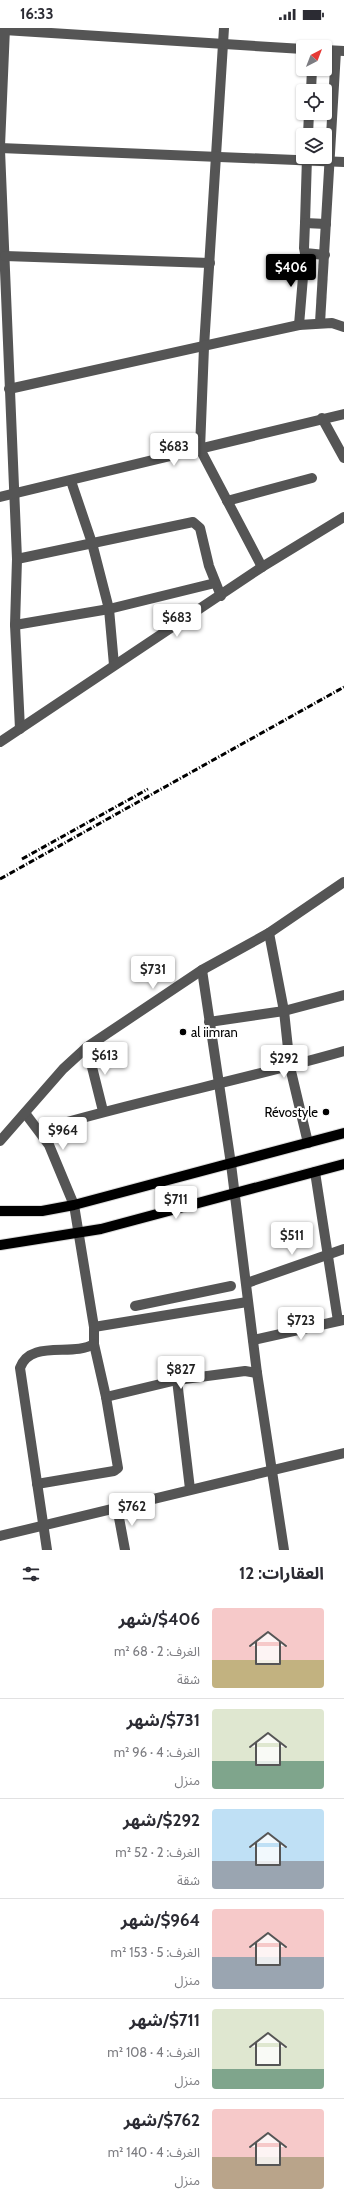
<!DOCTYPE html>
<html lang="ar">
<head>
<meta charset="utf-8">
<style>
	:root { --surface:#fff; --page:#f7f7f7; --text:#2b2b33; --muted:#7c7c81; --line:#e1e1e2; --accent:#000 }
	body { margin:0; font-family:Cabin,"Noto Sans Arabic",sans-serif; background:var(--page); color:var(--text); direction:rtl; height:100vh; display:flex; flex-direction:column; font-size:15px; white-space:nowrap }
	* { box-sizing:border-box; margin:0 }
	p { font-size:13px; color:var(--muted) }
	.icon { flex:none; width:22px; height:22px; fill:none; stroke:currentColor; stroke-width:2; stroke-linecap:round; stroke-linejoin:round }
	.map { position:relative; height:1522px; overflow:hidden; direction:ltr }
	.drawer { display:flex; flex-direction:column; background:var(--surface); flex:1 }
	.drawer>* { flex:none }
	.needle { width:26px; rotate:42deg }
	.controls { position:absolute; left:296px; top:12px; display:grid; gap:8px }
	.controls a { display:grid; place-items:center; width:36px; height:36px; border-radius:4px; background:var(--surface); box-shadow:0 1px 3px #0004; font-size:20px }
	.price { position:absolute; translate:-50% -34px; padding:0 9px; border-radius:4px; background:#fff; color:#222; font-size:13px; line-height:26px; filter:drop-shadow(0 1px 2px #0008) }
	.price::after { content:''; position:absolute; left:50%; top:24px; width:12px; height:9px; margin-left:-6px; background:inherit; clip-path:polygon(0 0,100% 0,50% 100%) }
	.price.active { background:var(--accent); color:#fff }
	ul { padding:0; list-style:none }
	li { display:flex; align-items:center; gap:12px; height:100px; padding:0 20px }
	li+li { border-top:1px solid var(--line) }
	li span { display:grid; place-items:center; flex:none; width:112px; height:80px; border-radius:4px; color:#555 }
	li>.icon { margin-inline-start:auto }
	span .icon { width:48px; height:48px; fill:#fffc; stroke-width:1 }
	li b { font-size:17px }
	h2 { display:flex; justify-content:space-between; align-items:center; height:48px; padding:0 20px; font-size:17px }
	.status { display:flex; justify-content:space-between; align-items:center; height:28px; padding:0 20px; background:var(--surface); direction:ltr }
	.status svg { height:11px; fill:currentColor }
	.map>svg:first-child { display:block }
</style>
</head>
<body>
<div class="status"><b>16:33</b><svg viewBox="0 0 49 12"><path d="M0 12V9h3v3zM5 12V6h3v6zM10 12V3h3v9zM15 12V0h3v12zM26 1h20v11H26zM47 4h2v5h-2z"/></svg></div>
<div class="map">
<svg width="344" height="1522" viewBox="0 0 344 1522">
	<rect width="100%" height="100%" fill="#fff"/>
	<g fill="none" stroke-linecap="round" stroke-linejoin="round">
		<g stroke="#dbdbdb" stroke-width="12">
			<g id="major">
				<path d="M0,1183H42L74,1177L344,1105"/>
				<path d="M0,1217L101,1201L344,1136"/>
			</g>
		</g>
		<g stroke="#555" stroke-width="10">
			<path d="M224,0L204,319L200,421L262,539"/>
			<path d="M4,2L303,21"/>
			<path d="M325,22L344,23"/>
			<path d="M311,63L312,41"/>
			<path d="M308,107L309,85"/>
			<path d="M0,118L5,0"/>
			<path d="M0,120L344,134"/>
			<path d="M0,122L17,531L15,597L20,701"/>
			<path d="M307,129L305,195L326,196"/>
			<path d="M305,195L304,220L305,225L325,227"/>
			<path d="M5,228L210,235"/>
			<path d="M320,295L336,23"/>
			<path d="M299,297L305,225"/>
			<path d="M9,361L299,297L332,295L344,299"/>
			<path d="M322,390L344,430"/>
			<path d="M71,453L92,515L109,581L114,637"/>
			<path d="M0,469L344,386"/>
			<path d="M227,473L312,450"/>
			<path d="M17,531L193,494L200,500L209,538L221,568"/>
			<path d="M15,597L109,581L215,555"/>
			<path d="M0,714L262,539L344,489"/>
			<path d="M269,905L284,983L290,1039L308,1115"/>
			<path d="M202,942L231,1136L257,1345L284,1522"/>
			<path d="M209,994L284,983L344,967"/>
			<path d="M87,1019L103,1083"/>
			<path d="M25,1085L49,1117L74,1177L94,1299V1316L106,1369L118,1440L114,1443L37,1456"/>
			<path d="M39,1102C140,1072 243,1052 344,1023"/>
			<path d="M0,1113L63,1041L87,1019L202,942L269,905L344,854"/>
			<path d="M315,1144L338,1293"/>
			<path d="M247,1255L344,1221"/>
			<path d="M135,1278L231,1258"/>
			<path d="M94,1299L247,1274"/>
			<path d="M253,1312L343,1292"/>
			<path d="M177,1352L190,1461"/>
			<path d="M106,1369L177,1352L245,1343L257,1345"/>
			<path d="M117,1479L125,1522"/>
			<path d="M0,1508L344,1425"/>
			<path d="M47,1522L20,1340C30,1311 73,1329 94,1316"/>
		</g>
		<use href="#major" stroke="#000" stroke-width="10"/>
		<g stroke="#000" stroke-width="3" stroke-dasharray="6 2 1 2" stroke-linecap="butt">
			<path d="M22,831L148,761"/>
			<path d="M0,851L344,659"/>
		</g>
	</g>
	<g fill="#000" stroke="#fff" stroke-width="1.5">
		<circle cx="183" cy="1004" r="4"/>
		<circle cx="326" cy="1084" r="4"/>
	</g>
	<g text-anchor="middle" stroke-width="4" stroke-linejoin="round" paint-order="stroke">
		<g font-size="13" fill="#000" stroke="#fff" text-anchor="start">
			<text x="191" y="1009">al iimran</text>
			<text x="318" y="1089" text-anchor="end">Révostyle</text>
		</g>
	</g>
</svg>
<div class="controls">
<a><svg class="needle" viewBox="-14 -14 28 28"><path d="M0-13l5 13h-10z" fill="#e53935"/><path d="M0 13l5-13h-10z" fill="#7c7c81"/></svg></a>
<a><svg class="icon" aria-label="locate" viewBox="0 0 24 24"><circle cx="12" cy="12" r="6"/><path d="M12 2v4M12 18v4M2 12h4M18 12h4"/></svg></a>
<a><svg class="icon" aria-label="layers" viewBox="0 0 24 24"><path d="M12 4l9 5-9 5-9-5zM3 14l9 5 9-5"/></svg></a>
</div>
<b class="price active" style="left:291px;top:260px">$406</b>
<b class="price" style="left:174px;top:439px">$683</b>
<b class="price" style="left:177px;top:610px">$683</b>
<b class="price" style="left:153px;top:962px">$731</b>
<b class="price" style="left:105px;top:1048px">$613</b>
<b class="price" style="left:284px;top:1051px">$292</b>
<b class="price" style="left:63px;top:1123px">$964</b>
<b class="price" style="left:176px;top:1192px">$711</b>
<b class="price" style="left:292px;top:1228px">$511</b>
<b class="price" style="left:301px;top:1313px">$723</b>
<b class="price" style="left:181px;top:1362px">$827</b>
<b class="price" style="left:132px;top:1499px">$762</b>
</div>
<section class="drawer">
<h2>العقارات: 12<svg class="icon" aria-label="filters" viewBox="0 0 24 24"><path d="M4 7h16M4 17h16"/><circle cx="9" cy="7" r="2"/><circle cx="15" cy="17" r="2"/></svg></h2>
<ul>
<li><span style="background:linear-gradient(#f6c9c9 65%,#c2b280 0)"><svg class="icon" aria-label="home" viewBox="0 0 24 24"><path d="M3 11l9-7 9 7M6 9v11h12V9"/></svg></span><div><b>$406/شهر</b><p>الغرف: 2 · 68 m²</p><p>شقة</p></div></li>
<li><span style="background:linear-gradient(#dfe7d0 65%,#7fa58c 0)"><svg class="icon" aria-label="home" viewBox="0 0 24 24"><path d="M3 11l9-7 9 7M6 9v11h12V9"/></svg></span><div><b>$731/شهر</b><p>الغرف: 4 · 96 m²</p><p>منزل</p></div></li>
<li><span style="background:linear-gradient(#bfe0f5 65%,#9aa5b1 0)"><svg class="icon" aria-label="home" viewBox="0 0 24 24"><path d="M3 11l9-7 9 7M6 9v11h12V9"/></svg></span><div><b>$292/شهر</b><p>الغرف: 2 · 52 m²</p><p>شقة</p></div></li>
<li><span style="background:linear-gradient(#f6c9c9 60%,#9aa5b1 0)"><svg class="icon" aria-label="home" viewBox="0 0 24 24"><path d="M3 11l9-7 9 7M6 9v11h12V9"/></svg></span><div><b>$964/شهر</b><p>الغرف: 5 · 153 m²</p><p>منزل</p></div></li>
<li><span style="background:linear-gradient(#dfe7d0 75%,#7fa58c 0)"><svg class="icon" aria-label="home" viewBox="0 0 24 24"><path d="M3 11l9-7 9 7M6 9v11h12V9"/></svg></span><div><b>$711/شهر</b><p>الغرف: 4 · 108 m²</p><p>منزل</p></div></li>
<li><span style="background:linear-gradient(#f6c9c9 60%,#b9a48a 0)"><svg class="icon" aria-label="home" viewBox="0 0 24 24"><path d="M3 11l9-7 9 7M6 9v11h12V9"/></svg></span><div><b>$762/شهر</b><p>الغرف: 4 · 140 m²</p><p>منزل</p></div></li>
</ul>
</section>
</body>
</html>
